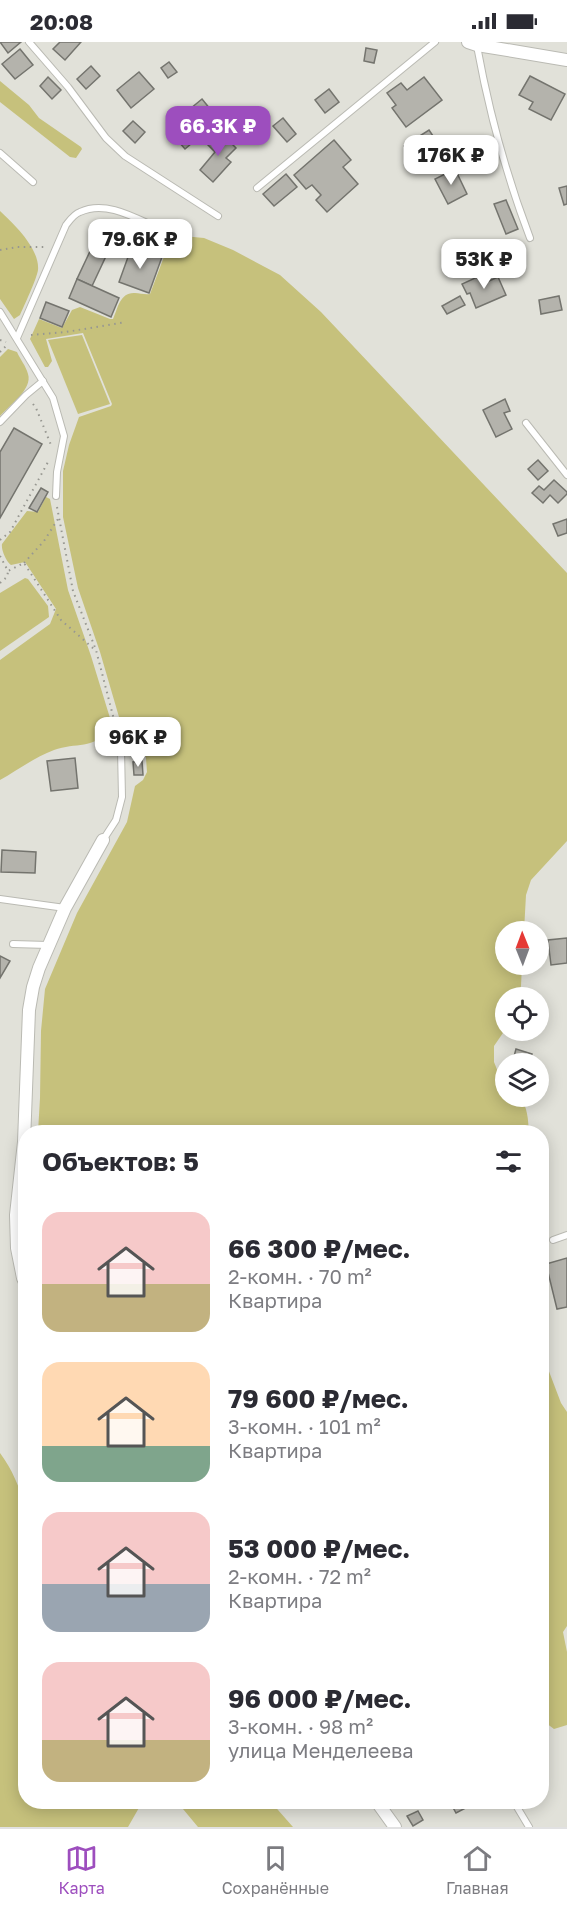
<!DOCTYPE html>
<html lang="ru">
<head>
<meta charset="utf-8">
<style>
	:root { --surface:#fff; --page:#f2f2f3; --text:#2b2b33; --muted:#7c7c81; --line:#e1e1e2; --accent:#9d4ebe }
	body { margin:0; font-family:"Golos Text",sans-serif; background:var(--page); color:var(--text); height:100vh; display:flex; flex-direction:column; font-size:22px; white-space:nowrap }
	* { box-sizing:border-box; margin:0 }
	p { font-size:20px; color:var(--muted) }
	.icon { flex:none; width:33px; height:33px; fill:none; stroke:currentColor; stroke-width:2; stroke-linecap:round; stroke-linejoin:round }
	.map { position:relative; flex:1; overflow:hidden }
	.panel { position:absolute; left:18px; top:1083px; width:531px; height:684px; display:flex; flex-direction:column; background:var(--surface); border-radius:24px; box-shadow:0 3px 15px #0003 }
	.panel>* { flex:none }
	.needle { width:39px; rotate:359deg }
	.controls { position:absolute; left:495px; top:879px; display:grid; gap:12px }
	.controls a { display:grid; place-items:center; width:54px; height:54px; border-radius:50%; background:var(--surface); box-shadow:0 3px 15px #0003; font-size:30px }
	.price { position:absolute; translate:-50% -51px; padding:0 14px; border-radius:12px; background:#fff; color:#222; font-size:20px; line-height:39px; filter:drop-shadow(0 2px 3px #0008) }
	.price::after { content:''; position:absolute; left:50%; top:36px; width:18px; height:14px; margin-left:-9px; background:inherit; clip-path:polygon(0 0,100% 0,50% 100%) }
	.price.on { background:var(--accent); color:#fff }
	ul { padding:0; list-style:none }
	li { display:flex; align-items:center; gap:18px; height:150px; padding:0 24px }
	li span { display:grid; place-items:center; flex:none; width:168px; height:120px; border-radius:18px; color:#555 }
	li>.icon { margin-inline-start:auto }
	span .icon { width:72px; height:72px; fill:#fffc; stroke-width:1 }
	li b { font-size:26px }
	h2 { display:flex; justify-content:space-between; align-items:center; height:72px; padding:0 24px; font-size:26px }
	.status { display:flex; justify-content:space-between; align-items:center; height:42px; padding:0 30px; background:var(--surface); direction:ltr }
	.status svg { height:16px; fill:currentColor }
	.menu { display:flex; justify-content:space-around; align-items:center; height:84px; border-top:2px solid var(--line); background:var(--surface); font-size:16px; color:var(--muted) }
	.menu a { display:grid; justify-items:center; gap:3px }
	.menu .on { color:var(--accent) }
	.map>svg:first-child { display:block }
</style>
</head>
<body>
<div class="status"><b>20:08</b><svg viewBox="0 0 49 12"><path d="M0 12V9h3v3zM5 12V6h3v6zM10 12V3h3v9zM15 12V0h3v12zM26 1h20v11H26zM47 4h2v5h-2z"/></svg></div>
<div class="map">
<svg width="567" height="1785" viewBox="0 0 567 1785">
	<rect width="100%" height="100%" fill="#e1e1d9"/>
	<g fill="#c6c17c">
		<path d="M0,39L29,63L39,76L81,105L82,107L76,116L70,115L0,60Z"/>
		<path d="M0,169C14,182 40,207 38,228C37,236 24,264 20,273L14,277L0,257Z"/>
		<path d="M183,194L204,196L233,208L280,233L321,270L567,531V799L531,838L526,853L524,889L506,890V922L522,923L521,944L518,955L506,956L505,988L494,1004V1020L500,1035L505,1040L506,1054L519,1055C528,1064 528,1078 529,1090H38L40,1056L41,989L45,947L77,871L127,780L135,744L143,738L147,730L146,716L137,685L124,682L119,675L100,610L78,546L63,475V429L69,403L79,375L111,364L112,362L83,291L46,297L52,319L48,325H45L30,297L39,277L62,286L72,268L80,265L110,277H113C118,266 120,250 135,251C140,251 145,253 150,252L168,204L173,198Z"/>
		<path d="M82,293L110,362L78,372L48,298Z"/>
		<path d="M8,307L17,310C20,317 26,324 28,332C33,347 9,364 0,374V315Z"/>
		<path d="M46,455L50,457L68,548L91,614L110,676L111,687C93,708 76,700 54,708C35,715 18,728 0,738V618L50,582L56,567L25,520L11,523C6,519 1,508 2,502L27,469L38,470Z"/>
		<path d="M25,536L28,537L48,564L49,575L0,609V551Z"/>
		<path d="M542,1311L561,1361L567,1370V1584L563,1590L567,1610V1683L554,1687L546,1681L542,1673Z"/>
		<path d="M0,1411C12,1427 20,1446 25,1465L26,1760H152L140,1764L128,1785H0Z"/>
		<path d="M165,1760H271L293,1785H198L178,1761Z"/>
	</g>
	<g fill="#b4b3ac" stroke="#74746e" stroke-width="1.5">
		<path d="M0,0H21L8,11Z"/>
		<path d="M60,0H81L65,18L53,7Z"/>
		<path d="M366,6L377,8L374,21L364,19Z"/>
		<path d="M20,7L33,23L15,37L2,22Z"/>
		<path d="M169,20L177,30L168,36L161,26Z"/>
		<path d="M91,24L100,34L86,47L77,37Z"/>
		<path d="M139,30L154,47L131,66L117,48Z"/>
		<path d="M530,34L565,52L551,78L529,67L533,60L519,53Z"/>
		<path d="M48,35L61,48L52,57L40,44Z"/>
		<path d="M424,35L442,58L406,85L392,66L396,63L387,51L401,41L407,48Z"/>
		<path d="M329,47L339,60L325,71L315,58Z"/>
		<path d="M202,57L219,78L185,107L167,86Z"/>
		<path d="M283,76L296,92L287,100L273,84Z"/>
		<path d="M133,79L145,90L135,101L123,89Z"/>
		<path d="M429,88L445,112L420,128L404,104Z"/>
		<path d="M220,90L236,106L226,116L231,120L213,140L200,128L215,110L208,103Z"/>
		<path d="M334,98L351,118L343,125L358,142L327,170L316,158L321,153L312,143L306,147L294,133Z"/>
		<path d="M455,127L467,152L448,162L435,137Z"/>
		<path d="M286,132L297,145L274,164L263,152Z"/>
		<path d="M567,144V162L564,163L559,146Z"/>
		<path d="M506,158L518,187L506,192L494,162Z"/>
		<path d="M100,188L115,195L92,244L77,237Z"/>
		<path d="M132,204L162,215L149,251L119,240Z"/>
		<path d="M486,231L489,239L498,235L506,253L476,266L470,251L467,252L462,242Z"/>
		<path d="M77,237L119,256L111,275L69,256Z"/>
		<path d="M460,254L465,263L447,272L442,264Z"/>
		<path d="M559,254L562,268L541,272L539,258Z"/>
		<path d="M46,260L69,269L62,285L40,276Z"/>
		<path d="M505,357L510,369L504,371L512,387L496,395L483,368Z"/>
		<path d="M14,386L42,402L0,476V410Z"/>
		<path d="M538,418L548,429L538,438L528,427Z"/>
		<path d="M554,438L567,450V452L558,461L550,453L543,461L532,451L539,444L544,448Z"/>
		<path d="M41,446L48,450L37,470L29,466Z"/>
		<path d="M567,477V491L558,494L553,482Z"/>
		<path d="M75,716L78,746L51,749L47,719Z"/>
		<path d="M142,719L143,733H134L133,720Z"/>
		<path d="M2,808L36,810L35,831L1,830Z"/>
		<path d="M567,896V921L551,923L548,898Z"/>
		<path d="M0,914L10,919L0,936Z"/>
		<path d="M516,1007L532,1012L529,1022H512Z"/>
		<path d="M567,1216V1265L557,1267L546,1222Z"/>
		<path d="M450,1760H477L456,1771Z"/>
		<path d="M418,1769L423,1778L413,1784L407,1774Z"/>
	</g>
	<g fill="none" stroke-linecap="round" stroke-linejoin="round">
		<g stroke="#babab3" stroke-width="8">
			<g id="lane">
				<path d="M29,0L68,45L106,96L125,114L218,174"/>
				<path d="M477,4C489,70 506,133 530,196"/>
				<path d="M0,111L33,140"/>
				<path d="M257,146L435,0"/>
				<path d="M0,270L53,356L64,394L57,430L56,454"/>
				<path d="M17,296L66,183C70,178 74,172 80,170C105,158 134,175 158,186"/>
				<path d="M0,380L26,353L43,339"/>
				<path d="M526,381L567,433"/>
				<path d="M103,798L116,778L122,755L121,708L127,702L133,704L135,708"/>
				<path d="M0,857L65,866"/>
				<path d="M13,902L48,903"/>
				<path d="M553,1198L567,1193"/>
				<path d="M514,1760L529,1785"/>
			</g>
		</g>
		<g stroke="#babab3" stroke-width="14">
			<g id="street">
				<path d="M468,0L477,3L567,18"/>
				<path d="M26,1242L23,1236L17,1206L16,1173L24,1100L29,968L33,945L39,926L65,866L103,798"/>
				<path d="M377,1760L395,1785"/>
			</g>
		</g>
		<g stroke="#979791" stroke-width="2" stroke-dasharray="1.5 4.5" stroke-linecap="butt">
			<path d="M0,208L17,205H45"/>
			<path d="M31,293L66,290L126,280"/>
			<path d="M0,298L6,300"/>
			<path d="M0,310L7,303"/>
			<path d="M33,362L36,366L51,403"/>
			<path d="M57,465L73,549L96,608L119,697"/>
			<path d="M0,498L10,490L48,420"/>
			<path d="M0,514L8,529L24,521L61,578L94,607"/>
			<path d="M24,521L44,499L58,477"/>
			<path d="M0,541L7,535L8,530"/>
		</g>
		<use href="#lane" stroke="#fff" stroke-width="6"/>
		<use href="#street" stroke="#fff" stroke-width="12"/>
	</g>
</svg>
<div class="controls">
<a><svg class="needle" viewBox="-14 -14 28 28"><path d="M0-13l5 13h-10z" fill="#e53935"/><path d="M0 13l5-13h-10z" fill="#7c7c81"/></svg></a>
<a><svg class="icon" aria-label="locate" viewBox="0 0 24 24"><circle cx="12" cy="12" r="6"/><path d="M12 2v4M12 18v4M2 12h4M18 12h4"/></svg></a>
<a><svg class="icon" aria-label="layers" viewBox="0 0 24 24"><path d="M12 4l9 5-9 5-9-5zM3 14l9 5 9-5"/></svg></a>
</div>
<b class="price on" style="left:218px;top:115px">66.3K ₽</b>
<b class="price" style="left:451px;top:144px">176K ₽</b>
<b class="price" style="left:140px;top:228px">79.6K ₽</b>
<b class="price" style="left:484px;top:248px">53K ₽</b>
<b class="price" style="left:138px;top:726px">96K ₽</b>
<section class="panel">
<h2>Объектов: 5<svg class="icon" aria-label="filters" viewBox="0 0 24 24"><path d="M4 7h16M4 17h16"/><circle cx="9" cy="7" r="2"/><circle cx="15" cy="17" r="2"/></svg></h2>
<ul>
<li><span style="background:linear-gradient(#f6c9c9 60%,#c2b280 0)"><svg class="icon" aria-label="home" viewBox="0 0 24 24"><path d="M3 11l9-7 9 7M6 9v11h12V9"/></svg></span><div><b>66 300 ₽/мес.</b><p>2-комн. · 70 m²</p><p>Квартира</p></div></li>
<li><span style="background:linear-gradient(#ffd9b3 70%,#7fa58c 0)"><svg class="icon" aria-label="home" viewBox="0 0 24 24"><path d="M3 11l9-7 9 7M6 9v11h12V9"/></svg></span><div><b>79 600 ₽/мес.</b><p>3-комн. · 101 m²</p><p>Квартира</p></div></li>
<li><span style="background:linear-gradient(#f6c9c9 60%,#9aa5b1 0)"><svg class="icon" aria-label="home" viewBox="0 0 24 24"><path d="M3 11l9-7 9 7M6 9v11h12V9"/></svg></span><div><b>53 000 ₽/мес.</b><p>2-комн. · 72 m²</p><p>Квартира</p></div></li>
<li><span style="background:linear-gradient(#f6c9c9 65%,#c2b280 0)"><svg class="icon" aria-label="home" viewBox="0 0 24 24"><path d="M3 11l9-7 9 7M6 9v11h12V9"/></svg></span><div><b>96 000 ₽/мес.</b><p>3-комн. · 98 m²</p><p>улица Менделеева</p></div></li>
</ul>
</section>
</div>
<nav class="menu">
<a class="on"><svg class="icon" aria-label="map" viewBox="0 0 24 24"><path d="M3 6l6-2 6 2 6-2v14l-6 2-6-2-6 2zM9 4v14M15 6v14"/></svg>Карта</a>
<a><svg class="icon" aria-label="saved" viewBox="0 0 24 24"><path d="M7 4h10v16l-5-4-5 4z"/></svg>Сохранённые</a>
<a><svg class="icon" aria-label="home" viewBox="0 0 24 24"><path d="M3 11l9-7 9 7M6 9v11h12V9"/></svg>Главная</a>
</nav>
</body>
</html>
